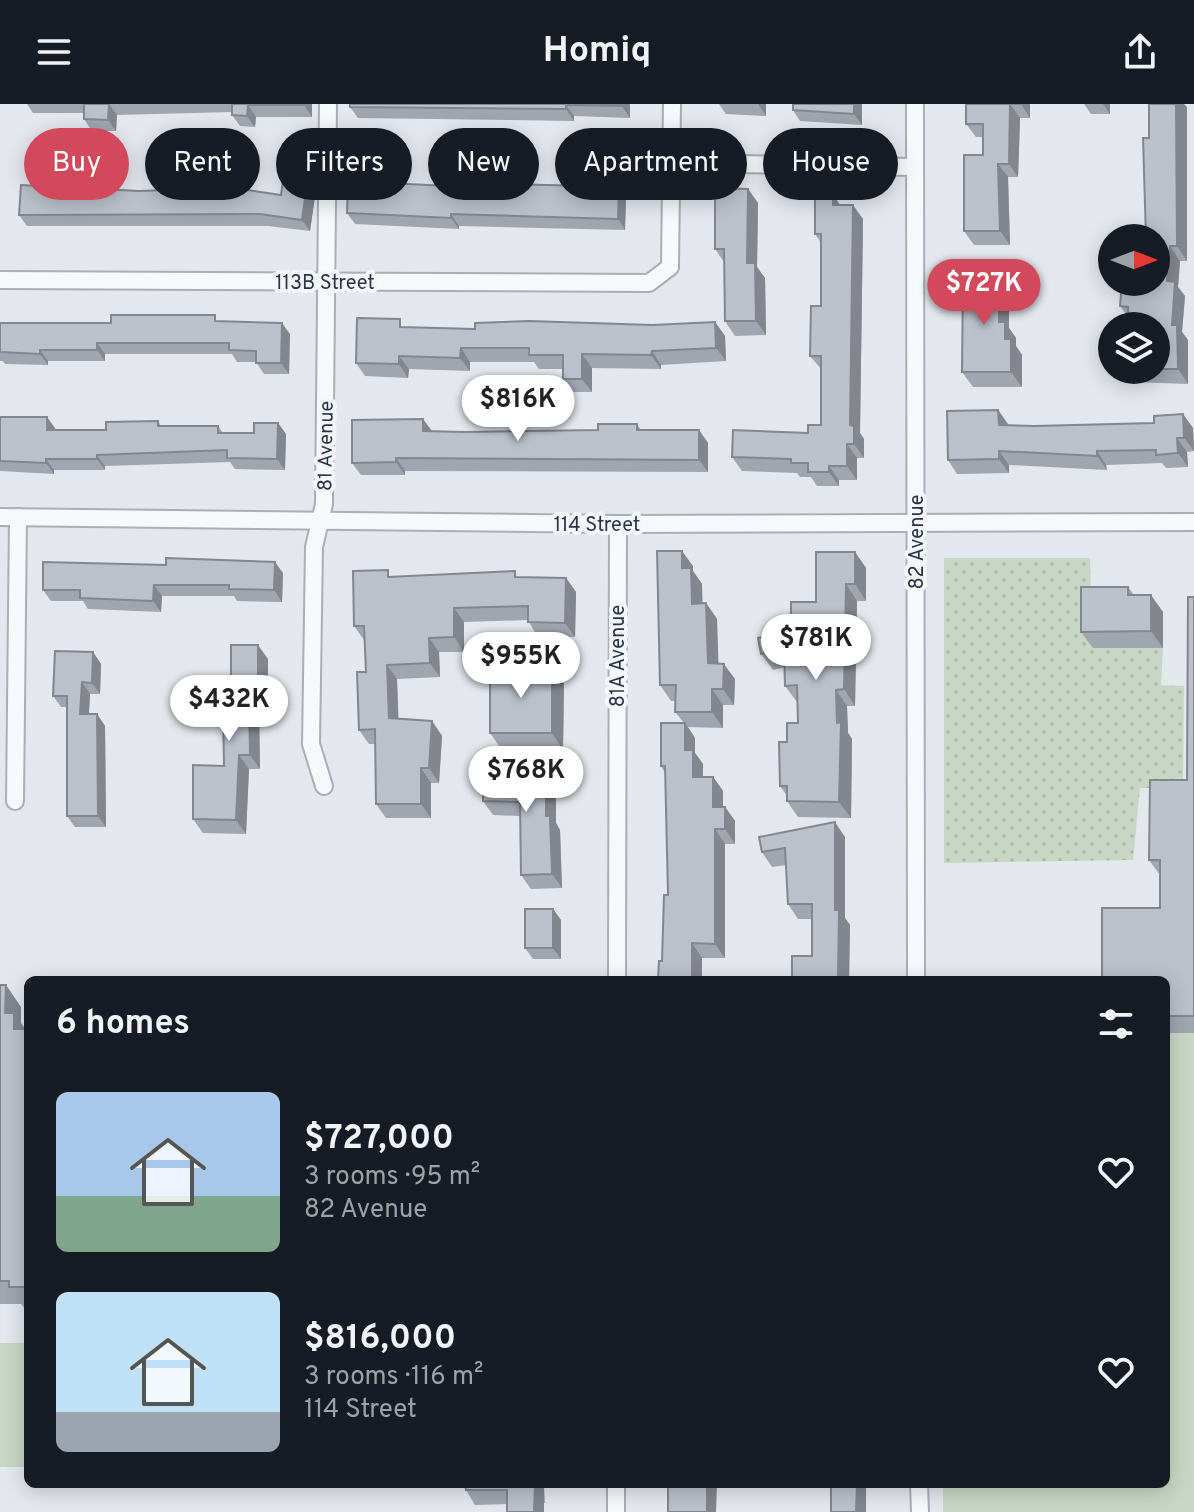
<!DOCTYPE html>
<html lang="en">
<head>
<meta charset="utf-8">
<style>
	:root { --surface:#171b24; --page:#242831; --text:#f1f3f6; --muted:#9ea1a6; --accent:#d1495b }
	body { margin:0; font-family:Overpass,sans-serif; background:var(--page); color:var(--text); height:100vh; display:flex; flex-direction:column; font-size:30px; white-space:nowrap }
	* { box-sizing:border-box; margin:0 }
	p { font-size:26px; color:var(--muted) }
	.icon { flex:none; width:44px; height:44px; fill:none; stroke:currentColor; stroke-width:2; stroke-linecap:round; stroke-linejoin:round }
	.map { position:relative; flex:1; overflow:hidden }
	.drawer { position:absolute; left:24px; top:872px; width:1146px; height:512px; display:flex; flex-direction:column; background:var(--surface); border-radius:12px; box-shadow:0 4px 20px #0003 }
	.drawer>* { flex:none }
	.hud { position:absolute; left:24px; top:24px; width:1146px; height:72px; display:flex; gap:16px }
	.needle { width:52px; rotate:90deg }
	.buttons { position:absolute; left:1098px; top:120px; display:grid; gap:16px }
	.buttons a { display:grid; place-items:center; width:72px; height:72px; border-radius:50%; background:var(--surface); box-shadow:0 4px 20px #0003; font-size:40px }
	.price { position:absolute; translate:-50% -68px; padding:0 18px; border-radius:28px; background:#fff; color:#222; font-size:26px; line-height:52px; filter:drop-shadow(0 2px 4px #0008) }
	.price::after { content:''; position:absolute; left:50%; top:48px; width:24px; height:18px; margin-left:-12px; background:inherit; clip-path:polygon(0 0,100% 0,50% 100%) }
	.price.selected { background:var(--accent); color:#fff }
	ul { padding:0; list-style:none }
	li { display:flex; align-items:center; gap:24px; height:200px; padding:0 32px }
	li span { display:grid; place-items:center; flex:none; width:224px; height:160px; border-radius:12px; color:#555 }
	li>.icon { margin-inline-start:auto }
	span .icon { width:96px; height:96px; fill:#fffc; stroke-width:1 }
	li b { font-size:34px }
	h2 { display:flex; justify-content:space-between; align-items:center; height:96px; padding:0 32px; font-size:34px }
	.pill { padding:0 28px; border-radius:36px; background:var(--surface); box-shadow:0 4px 20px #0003; font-size:28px; line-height:72px }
	.pill.selected { background:var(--accent); color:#fff }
	header { display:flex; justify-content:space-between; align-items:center; height:104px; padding:0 32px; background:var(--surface); font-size:36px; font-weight:700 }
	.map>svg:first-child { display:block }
</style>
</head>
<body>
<header><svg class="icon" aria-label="menu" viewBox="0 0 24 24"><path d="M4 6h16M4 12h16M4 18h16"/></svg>Homiq<svg class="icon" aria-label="share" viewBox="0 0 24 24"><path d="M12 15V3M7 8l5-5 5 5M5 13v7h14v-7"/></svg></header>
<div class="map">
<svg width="1194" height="1408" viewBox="0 0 1194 1408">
	<defs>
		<pattern id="grass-dots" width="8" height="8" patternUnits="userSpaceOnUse" patternTransform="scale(2)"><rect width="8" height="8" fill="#c9d6c5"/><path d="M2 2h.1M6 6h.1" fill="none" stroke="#adb8ab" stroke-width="1.8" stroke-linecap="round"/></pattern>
	</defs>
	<rect width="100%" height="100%" fill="#e4e7ec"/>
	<path fill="url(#grass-dots)" d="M944,454H1090L1093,544H1163L1161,581L1184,582L1183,684H1140L1133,756L944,759Z"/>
	<g fill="#c9d6c5">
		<path d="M1166,929H1194V1408H943V1380H1166Z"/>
		<rect x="0" y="1239" width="28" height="124"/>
	</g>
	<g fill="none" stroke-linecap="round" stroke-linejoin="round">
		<g stroke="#a9aeb7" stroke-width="20">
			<g id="minor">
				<path d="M915,0L916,876"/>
				<path d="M671,59L914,63"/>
				<path d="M0,176L649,179L670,163L672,0"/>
				<path d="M0,413L618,420L1194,418"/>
				<path d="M324,682L311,640L314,443L324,400L328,0"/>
				<path d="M15,697L18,413"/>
				<path d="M617,876L618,420"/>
				<path d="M919,1380L920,1408"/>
				<path d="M616,1408V1380"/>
			</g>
		</g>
		<use href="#minor" stroke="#f7f8fa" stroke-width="16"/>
	</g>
	<g fill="#a1a5ae">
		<path d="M27,0H312V13H256L255,23L240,22L232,11V8L117,11L116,27H92L84,15V9H33Z"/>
		<path d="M350,0H630V14L574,12V17L358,14L350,3Z"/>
		<path d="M719,0H766V12L726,10Z"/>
		<path d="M793,0H862V21L800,17L793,6Z"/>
		<path d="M966,0H1030V14H1020L1018,73H1008L1010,141H974L964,127L983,51V33H976L966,20Z"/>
		<path d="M1084,0H1110V10H1091Z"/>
		<path d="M1187,3V157H1180L1178,183L1185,192L1182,228L1188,236V280L1131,278L1122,266H1156V222L1129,214L1120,202L1156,178L1149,34Z"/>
		<path d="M614,47L621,59V87L626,94L625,126L459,122V125L355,120L347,109L468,83L585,82Z"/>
		<path d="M247,83L249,87L281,91L315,92L310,127L268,122H27L19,111L139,87Z"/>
		<path d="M748,85L758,99L757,163L765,174L766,231L735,232L725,217L724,158L715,145Z"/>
		<path d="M833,91L840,101L863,115L860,329L864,335V354H857V376H839V382H817L811,373H800L797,369L742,367L732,353L808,329L821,321V265L810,252L821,202V139L815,130Z"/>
		<path d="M999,172L1009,188V224L1016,234V242L1022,251V283H973L962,268Z"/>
		<path d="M220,218L290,230L289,270H264L256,258H237L232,250H105V257H48V261L5,260L3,257H0V219H111Z"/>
		<path d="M715,218L725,232L726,257L661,261V265L592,264V288H572L563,275V265H539L534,258H470V267L409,265L408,274L365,272L356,259L405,223L475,225L652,221Z"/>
		<path d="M998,306L1008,321L1193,324L1194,347L1187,348L1188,363L1166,364L1162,359L1106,361L1107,366L1009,361V369L957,370L948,356Z"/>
		<path d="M0,313H47L55,326H106L158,317L161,322H218L223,329H254L278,319L286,330L285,366L235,365L230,358L105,362V366H54V370L0,367Z"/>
		<path d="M637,320L641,326H699L708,339V368L405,367V371H361L352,359L432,327L465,328L598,326Z"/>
		<path d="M855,448L866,464V497H857L855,602H847L848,629L852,635L851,714L798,713L787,697V692L780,682L787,638L798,619L797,598L785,582V563L773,566L761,550L791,526L816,498Z"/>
		<path d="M693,462V467L702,480V500L706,499L717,515L718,560L735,575L734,601H723V624L688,623L695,634V649L703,660V673H713L723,687V703H725L735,717V740H725V854H702V876H658L662,857L668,791L665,669L661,662L684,619L675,608L676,597H671L660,581Z"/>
		<path d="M283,469L282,498L237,497L234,492H162L161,508L88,505L83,497H51L43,486Z"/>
		<path d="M392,473L566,474L576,488L575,533L537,532L528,516L464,518V548H439L440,573L397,575L398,614L432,617L442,632L439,679H431V714H386L376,700L375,640H369L359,626L366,568L364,536L354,522Z"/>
		<path d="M1128,483L1134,491L1163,508V544H1093L1081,528Z"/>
		<path d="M1194,493V929H1166V876L1160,804V771L1149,756L1187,676Z"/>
		<path d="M93,548L101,560L100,590H90L89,610H97L105,622L106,723H75L67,712V603H61L53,592Z"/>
		<path d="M268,555V605H259L260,665H249L246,730L203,729L193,715L224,662L231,602Z"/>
		<path d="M564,580L563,646H502L490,629Z"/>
		<path d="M556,682V719L560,726L562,784L531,785L521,771L520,712L493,711L483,697Z"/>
		<path d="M845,733V814L850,821L849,876H792L812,852V815H798L788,800L786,761L772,763L762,748Z"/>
		<path d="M553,805L561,816V855H533L525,844Z"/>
		<path d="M0,881L21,903V919L25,925H28V1205H25L21,1200H0Z"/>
		<path d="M465,1380H544L545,1399L475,1401L466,1386Z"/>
	</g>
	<g fill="#83868d">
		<path d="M109,0L117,11L116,27L108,16Z"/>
		<path d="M304,0H312V13L304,1Z"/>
		<path d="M622,0H630V14L622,2Z"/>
		<path d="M758,0H766V12Z"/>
		<path d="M854,0H862V21L854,10Z"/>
		<path d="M1010,0L1020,14L1018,73L1009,60Z"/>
		<path d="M1021,0H1030V14Z"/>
		<path d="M1103,0H1110V10Z"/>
		<path d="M1176,0H1184L1187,3V157L1177,142Z"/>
		<path d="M248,1L256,13L255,23L247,12Z"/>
		<path d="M566,1L574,12V17L566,5Z"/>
		<path d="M614,47L621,59V87L626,94L625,126L618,115L614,83Z"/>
		<path d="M998,60L1008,73L1010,141L1000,127Z"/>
		<path d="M307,80L315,92L310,127L302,116Z"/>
		<path d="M748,85L758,99L757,163L765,174L766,231L756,217L747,159Z"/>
		<path d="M833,91L843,105L833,101Z"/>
		<path d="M853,101L863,115L860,329L864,335V354L854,340L850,321Z"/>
		<path d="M451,110L459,122V125L451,114Z"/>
		<path d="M1170,142L1180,157L1178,183L1185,192L1182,228L1188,236V280L1178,265L1172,221L1167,177Z"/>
		<path d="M999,172L1009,188V224L1016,234V242L1022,251V283L1011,268L1005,235L999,218Z"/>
		<path d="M715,218L725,232L726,257L716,244Z"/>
		<path d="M282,219L290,230L289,270L281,259Z"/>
		<path d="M97,239L105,250V257L97,246Z"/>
		<path d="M461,244L470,258V267L460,254Z"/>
		<path d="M40,246L48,257V261L40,250Z"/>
		<path d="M652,247L661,261V265L651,251Z"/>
		<path d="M582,250L592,264V288L582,275Z"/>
		<path d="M399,252L409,265L408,274L399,260Z"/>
		<path d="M998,306L1008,320V335L999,321Z"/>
		<path d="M1183,310L1193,324L1194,347L1184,334Z"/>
		<path d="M47,313L55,324V337L47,326Z"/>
		<path d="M423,315L432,327H423Z"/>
		<path d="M278,319L286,330L285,366L277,355Z"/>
		<path d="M699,326L708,339V368L699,356Z"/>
		<path d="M1177,334L1187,348L1188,363L1178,349Z"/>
		<path d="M847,340L857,354V376L847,362Z"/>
		<path d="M999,347L1009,361V369L999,355Z"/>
		<path d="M1097,347L1106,361L1107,366L1097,352Z"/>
		<path d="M97,351L105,362V366L97,355Z"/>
		<path d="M396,354L405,367V371L396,358Z"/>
		<path d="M46,355L54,366V370L46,359Z"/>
		<path d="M829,362L839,376V382L829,368Z"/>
		<path d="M682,447L693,462V467L702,480L703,515L692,500L682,464Z"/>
		<path d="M855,448L866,464V497L855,480Z"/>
		<path d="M275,458L283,469L282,498L274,486Z"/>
		<path d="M566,474L576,488L575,533L565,519Z"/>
		<path d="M846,480L857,497L855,602L844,585Z"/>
		<path d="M154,481L162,492L161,508L153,497Z"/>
		<path d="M1151,491L1163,508V544L1151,527Z"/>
		<path d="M706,499L717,515L719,575L708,559Z"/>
		<path d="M454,504L464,518V548L454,533Z"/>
		<path d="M429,534L439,548L440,573L430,559Z"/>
		<path d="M258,541L268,555V605L258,591Z"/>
		<path d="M93,548L101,560L100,590L92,579Z"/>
		<path d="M724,560L735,575L734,601L723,585Z"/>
		<path d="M387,561L397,575L399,628L389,614Z"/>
		<path d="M552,563L564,580L563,646L552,629Z"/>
		<path d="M82,578L90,590L88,622L80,610Z"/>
		<path d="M712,585L723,601V624L712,608Z"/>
		<path d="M836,586L847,602L848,629L852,635L851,714L839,698Z"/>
		<path d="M249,591L259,605L260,665L250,651Z"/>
		<path d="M97,610L105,622L106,723L98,712Z"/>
		<path d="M432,617L442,632L439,679L429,664Z"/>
		<path d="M685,619L695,634V649L703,660V687L693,673L685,646Z"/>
		<path d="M239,651L249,665L246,730L236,716Z"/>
		<path d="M421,664L431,679V714L421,700Z"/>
		<path d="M546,667L556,682V719L560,726L562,784L552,770L546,712Z"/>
		<path d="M713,673L723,687V717L713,703Z"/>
		<path d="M725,703L735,717V740L725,725Z"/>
		<path d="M835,718L845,733V814L850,821L849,876H838L835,806Z"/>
		<path d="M715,725L725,740V854L715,840Z"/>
		<path d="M553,805L561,816V855L553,844Z"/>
		<path d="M692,839L702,854V876H692Z"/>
		<path d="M6,881L21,903V919L28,929L14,925L5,909Z"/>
		<path d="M535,1380H544V1408H534Z"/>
		<path d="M707,1380H717L716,1408H707Z"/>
		<path d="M857,1380H866V1408H856Z"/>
	</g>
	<g fill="#bbc0ca" stroke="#83868d" stroke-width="2">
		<path d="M84,0H109L108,16L84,15Z"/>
		<path d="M232,0H304V1H248L247,12L232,11Z"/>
		<path d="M350,0H622V2L566,1V5L350,3Z"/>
		<path d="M793,0H854V10L793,6Z"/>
		<path d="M966,0H1021H1010L1009,60H998L1000,127H964V51H983V20H966Z"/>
		<path d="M1149,0H1176L1177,142H1170L1167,177L1175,178L1172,221H1177L1178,265H1156V222H1129L1128,203L1120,202L1122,178H1156V134H1146L1143,34H1149Z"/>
		<path d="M585,47H614V83H619L618,115L451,110V114L347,109L348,77L468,83V79L585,82Z"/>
		<path d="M283,77L307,80L302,116L260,110L19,111L21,81L139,87L247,83V86L281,91Z"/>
		<path d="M715,84L748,85L747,159H755L756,217H725L724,145H715Z"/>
		<path d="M815,91H833V101H853L850,321L854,322V340H847V362H829V368H808V359H791V355L732,353L733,326L808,329V321H821V252H810L811,202H821V130H815Z"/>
		<path d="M963,172H999V218H1005V235H1011V268H962Z"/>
		<path d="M111,211H215V217L282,219L281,259H256V247L229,246V239H97V246H40V250L0,248V219H111Z"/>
		<path d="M357,214L400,215V223L475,225V219L529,217L652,221L715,218L716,244L652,247L651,251L582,250V275H563V251H529V244H461L460,254L399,252V260L356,259Z"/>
		<path d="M998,306L999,321L1034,322L1154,319V312L1183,310L1184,334H1177L1178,349L1156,351V346L1097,347V352L999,347V355L948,356L947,307Z"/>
		<path d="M0,313H47V326H106V318L158,317V322H218V329H254V319H278L277,355L227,354V346L97,351V355H46V359L0,357Z"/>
		<path d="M423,315V327L465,328L598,326V320H637V326H699V356L396,354V358L352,359V316Z"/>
		<path d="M657,447H682V464H691L692,500L706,499L708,559L724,560L723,585H712V608H675L676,581H660Z"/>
		<path d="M816,448H855V480H846L844,585L836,586L837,619L841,618L839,698L787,697V682H780L779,638H787V619H798L797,581L785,582L784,545L761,550L758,534L791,526V498H816Z"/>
		<path d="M166,454L275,458L274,486L229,485V481H154L153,497L80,494V486H43V458L166,461Z"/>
		<path d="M388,466V473L515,467V473L566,474L565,519L528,518V502L454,504V533L429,534L430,559L387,561L389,614L432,617L429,664H421V700H376L375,625L359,626L357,568H366L364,522H354L353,467Z"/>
		<path d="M1081,483H1128V491H1151V527L1081,528Z"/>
		<path d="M1188,493H1194V912H1166V876H1102V804H1160V756H1149L1150,676H1187Z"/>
		<path d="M231,541H258V591H249L250,651H239L236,716L193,715V661L224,662L223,602H231Z"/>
		<path d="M55,547L93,548L92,579L82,578L80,610H97L98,712H67V592H53Z"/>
		<rect x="490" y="563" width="62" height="66"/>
		<path d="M661,619H685V646H693V673H713V703H725V725H715V840L692,839V876H658L659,857H662L664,791H668L665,662H661Z"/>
		<path d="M483,667H546V712H550L552,770L521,771L520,698L483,697Z"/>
		<path d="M835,718V806H839L838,876H792V852H812V800H788L785,744L762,748L759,733Z"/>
		<rect x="525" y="805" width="28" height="39"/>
		<path d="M0,881H6L5,909H14V925H28V1183H9V1177H0Z"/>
		<path d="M465,1380H535L534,1408H507V1386H466Z"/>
		<rect x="668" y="1380" width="39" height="28"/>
		<path d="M831,1380H857L856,1408H831Z"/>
	</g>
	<g text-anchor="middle" stroke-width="8" stroke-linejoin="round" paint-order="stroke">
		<g font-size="20" fill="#2b3445" stroke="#f4f6f9">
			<text x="325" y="185">113B Street</text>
			<text transform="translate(325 342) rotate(-89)" y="7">81 Avenue</text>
			<text x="597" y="427">114 Street</text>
			<text transform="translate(916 438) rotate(-90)" y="7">82 Avenue</text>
			<text transform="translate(617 552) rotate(-90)" y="7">81A Avenue</text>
		</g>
	</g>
</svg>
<div class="buttons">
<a><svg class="needle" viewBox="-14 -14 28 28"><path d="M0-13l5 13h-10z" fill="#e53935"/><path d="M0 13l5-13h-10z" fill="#9ea1a6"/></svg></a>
<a><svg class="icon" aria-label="layers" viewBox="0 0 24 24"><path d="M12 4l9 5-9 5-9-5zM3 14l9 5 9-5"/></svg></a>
</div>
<b class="price selected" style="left:984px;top:223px">$727K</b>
<b class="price" style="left:518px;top:339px">$816K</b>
<b class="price" style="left:816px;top:578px">$781K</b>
<b class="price" style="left:521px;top:596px">$955K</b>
<b class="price" style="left:229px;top:639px">$432K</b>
<b class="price" style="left:526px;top:710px">$768K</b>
<div class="hud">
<a class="pill selected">Buy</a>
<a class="pill">Rent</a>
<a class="pill">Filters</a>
<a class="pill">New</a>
<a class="pill">Apartment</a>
<a class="pill">House</a>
</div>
<section class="drawer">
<h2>6 homes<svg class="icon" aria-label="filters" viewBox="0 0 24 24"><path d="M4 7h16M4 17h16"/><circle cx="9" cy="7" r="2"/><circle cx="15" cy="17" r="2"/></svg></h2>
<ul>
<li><span style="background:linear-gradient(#a9c7e8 65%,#7fa58c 0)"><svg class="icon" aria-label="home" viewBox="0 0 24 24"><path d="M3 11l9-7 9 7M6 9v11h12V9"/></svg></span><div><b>$727,000</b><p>3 rooms · 95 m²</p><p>82 Avenue</p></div><svg class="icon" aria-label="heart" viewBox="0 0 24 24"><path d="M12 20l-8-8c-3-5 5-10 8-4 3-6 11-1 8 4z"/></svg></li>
<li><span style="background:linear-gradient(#bfe0f5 75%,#9aa5b1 0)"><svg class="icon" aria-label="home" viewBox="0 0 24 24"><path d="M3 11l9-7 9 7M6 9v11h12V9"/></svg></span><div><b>$816,000</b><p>3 rooms · 116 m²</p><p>114 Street</p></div><svg class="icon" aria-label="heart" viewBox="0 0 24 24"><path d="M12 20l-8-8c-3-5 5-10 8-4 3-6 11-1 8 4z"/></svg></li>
</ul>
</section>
</div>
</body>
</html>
